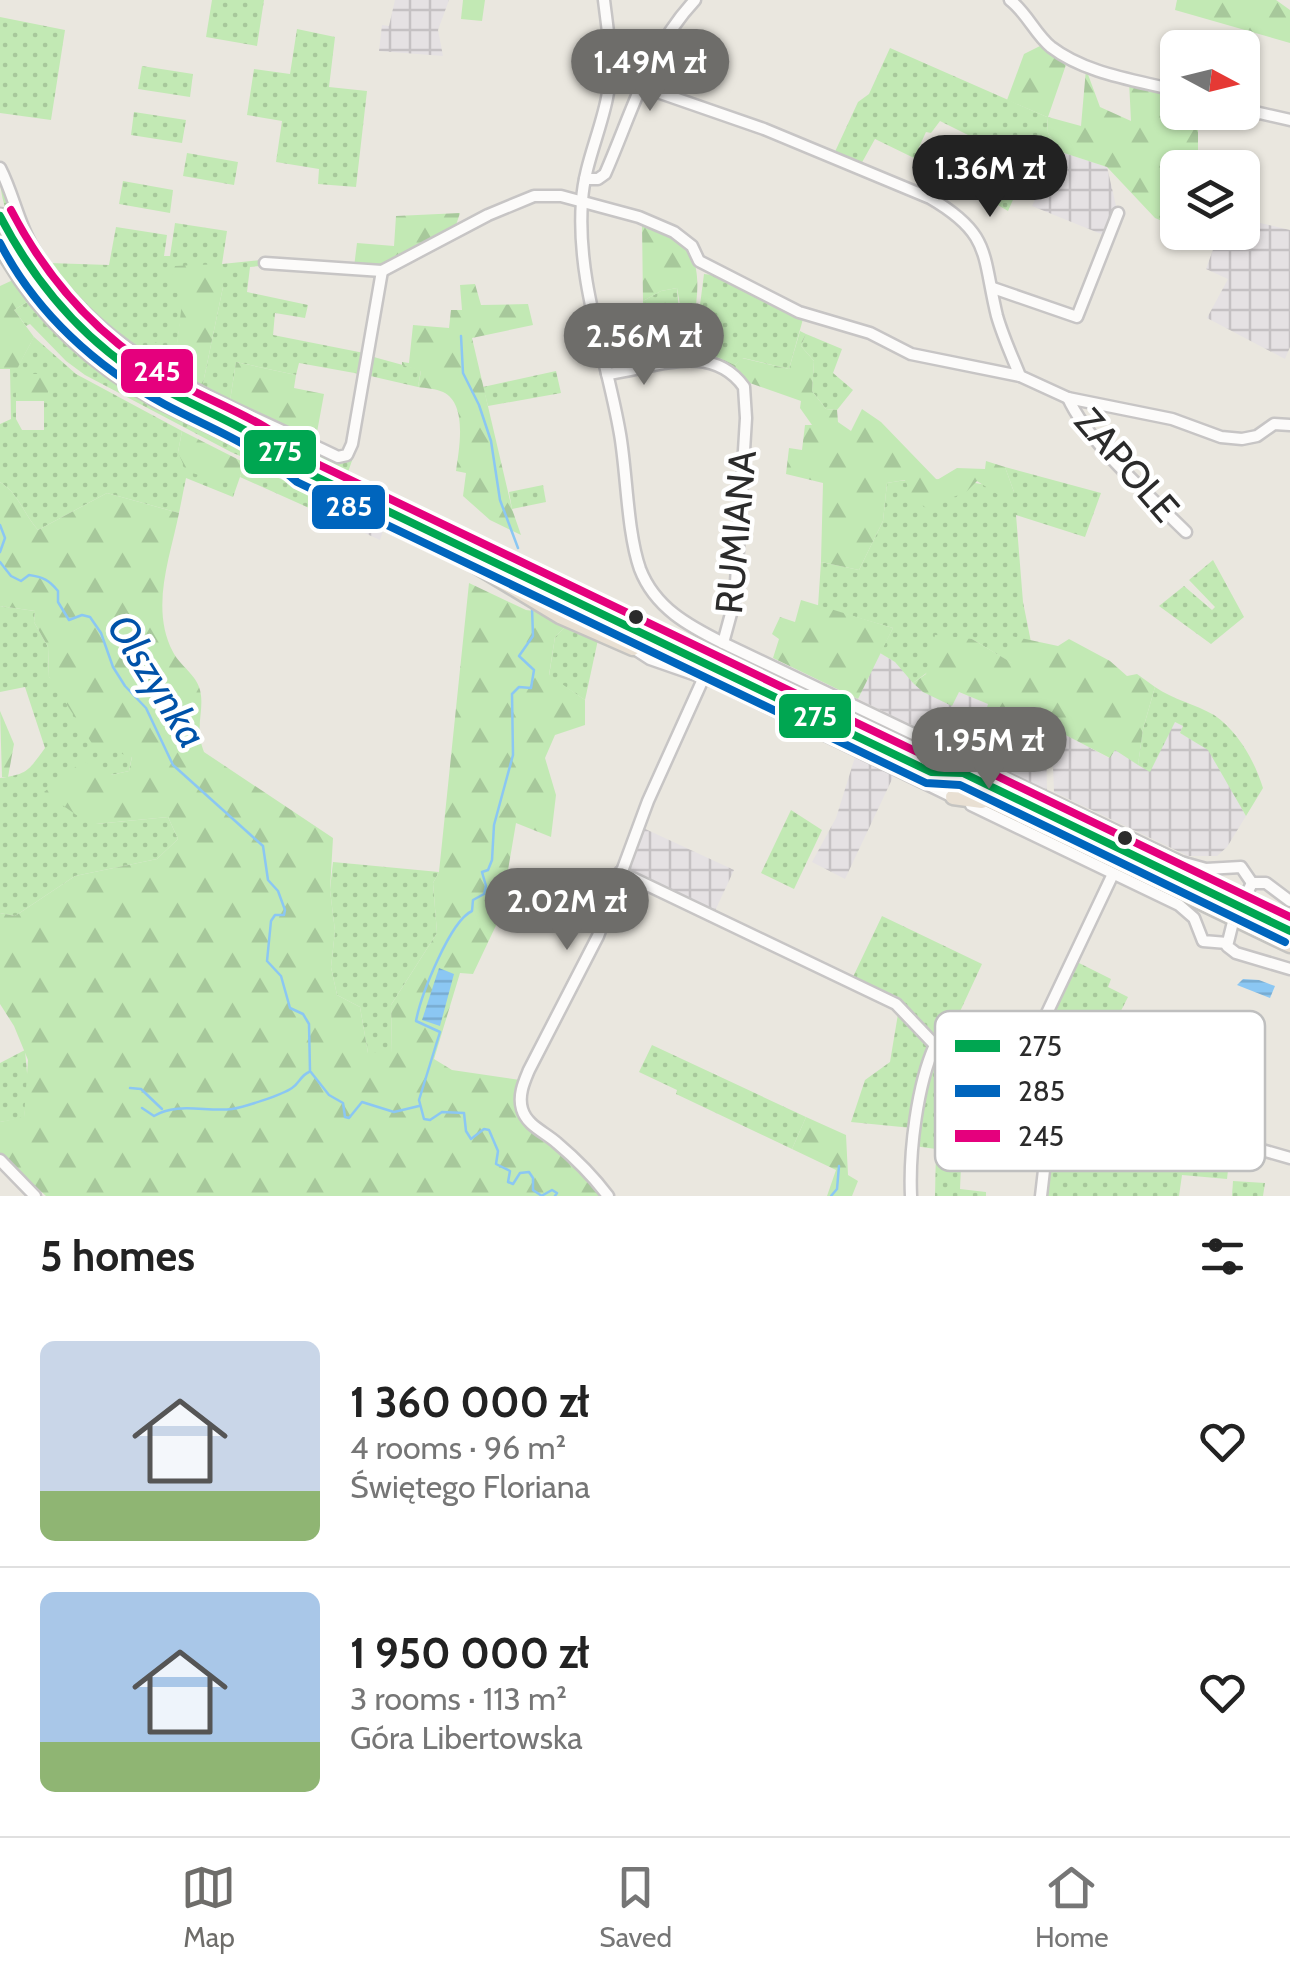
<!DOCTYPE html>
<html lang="en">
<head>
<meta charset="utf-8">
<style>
	:root { --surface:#fff; --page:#f6f6f6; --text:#222; --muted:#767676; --line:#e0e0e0; --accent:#6e6d6a }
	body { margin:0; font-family:Cabin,sans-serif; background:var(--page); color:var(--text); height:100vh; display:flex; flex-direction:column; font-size:38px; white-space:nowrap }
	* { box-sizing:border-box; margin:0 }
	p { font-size:32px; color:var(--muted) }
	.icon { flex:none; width:55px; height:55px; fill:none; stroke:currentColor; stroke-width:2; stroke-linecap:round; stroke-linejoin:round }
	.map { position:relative; height:1196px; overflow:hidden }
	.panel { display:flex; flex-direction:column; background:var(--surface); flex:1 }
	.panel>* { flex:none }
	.needle { width:65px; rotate:97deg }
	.tools { position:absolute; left:1160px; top:30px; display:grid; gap:20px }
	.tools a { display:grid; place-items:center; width:100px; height:100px; border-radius:15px; background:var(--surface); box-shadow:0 2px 8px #0004; font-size:50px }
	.price { position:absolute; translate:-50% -85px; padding:0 22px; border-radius:35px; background:var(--accent); color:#fff; font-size:32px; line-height:65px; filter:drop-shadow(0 2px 5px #0008) }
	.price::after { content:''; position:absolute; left:50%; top:60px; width:30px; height:22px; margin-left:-15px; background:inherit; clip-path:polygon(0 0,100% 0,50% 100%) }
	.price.selected { background:#222; color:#fff }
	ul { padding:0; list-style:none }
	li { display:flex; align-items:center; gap:30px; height:250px; padding:0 40px }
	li+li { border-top:2px solid var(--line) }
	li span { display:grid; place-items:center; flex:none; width:280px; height:200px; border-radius:15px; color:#555 }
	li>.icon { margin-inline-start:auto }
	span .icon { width:120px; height:120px; fill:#fffc; stroke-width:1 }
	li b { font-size:42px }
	h2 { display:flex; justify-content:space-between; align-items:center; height:120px; padding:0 40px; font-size:42px }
	.tab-bar { display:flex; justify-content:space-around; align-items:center; height:140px; border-top:2px solid var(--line); background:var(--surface); font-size:28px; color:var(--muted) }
	.tab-bar a { display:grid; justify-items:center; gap:5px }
	.tab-bar .selected { color:var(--accent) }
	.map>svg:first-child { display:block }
</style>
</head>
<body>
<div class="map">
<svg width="1290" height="1196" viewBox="0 0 1290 1196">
	<defs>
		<pattern id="industrial-grid" width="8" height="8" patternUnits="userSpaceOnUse" patternTransform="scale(2.5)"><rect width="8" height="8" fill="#e5e1e3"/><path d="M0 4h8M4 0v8" fill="none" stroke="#c5c1c3"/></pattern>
		<pattern id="grass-dots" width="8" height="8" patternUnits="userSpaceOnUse" patternTransform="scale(2.5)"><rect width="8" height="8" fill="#c2e9b4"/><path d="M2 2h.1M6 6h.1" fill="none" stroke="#a7c89b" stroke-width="1.8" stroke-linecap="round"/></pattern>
		<pattern id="forest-firs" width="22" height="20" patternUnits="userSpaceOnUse" patternTransform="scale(2.5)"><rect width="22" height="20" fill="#c2e9b4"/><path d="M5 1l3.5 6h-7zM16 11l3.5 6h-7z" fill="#a7c89b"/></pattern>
		<pattern id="water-rules" width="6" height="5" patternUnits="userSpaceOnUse" patternTransform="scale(2.5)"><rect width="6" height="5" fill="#8bc7f3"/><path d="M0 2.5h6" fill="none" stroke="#78abd0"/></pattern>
	</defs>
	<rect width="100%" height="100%" fill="#eae7df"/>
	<g fill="url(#industrial-grid)">
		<path d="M395,0H449L438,30L443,56L379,51L382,25L389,26Z"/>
		<path d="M1061,152L1107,167L1117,210L1106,236L1032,206L1053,161Z"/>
		<path d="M1243,219L1290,230V347L1285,359L1207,318L1228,279L1206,269L1219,233L1242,232Z"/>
		<path d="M332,502L385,525L380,540L327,516Z"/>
		<path d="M880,653L895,662L923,692H958L989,704L986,714L1046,738L1047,791L858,699Z"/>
		<path d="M1175,722L1183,726L1180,733L1208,749L1246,816L1227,847L1217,856H1188L1054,792L1052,741L1055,729L1109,758L1115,749Z"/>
		<path d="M856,754L895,773L845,879L812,862L836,818Z"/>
		<path d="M641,827L734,870L714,913L624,871Z"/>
	</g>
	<g fill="url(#grass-dots)" fill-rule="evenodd">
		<path d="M212,0H264L257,46L206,37Z"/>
		<path d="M0,17L65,30L51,120L0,113Z"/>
		<path d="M297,29L335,37L329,87L367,91L356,187L318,184L319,169L276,162L282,121L247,115L254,69L290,74Z"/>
		<path d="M890,48L1047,117L1048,133L1061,152L1053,161L1033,155L1008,211L991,201L1004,153L940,121L931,133L926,132L914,158L875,139L860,166L833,156L858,102L869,94Z"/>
		<path d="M142,66L193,74L190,97L138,89Z"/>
		<path d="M134,112L186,120L182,143L131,135Z"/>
		<path d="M187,153L238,162L234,185L183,176Z"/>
		<path d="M0,173L25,239L108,338L140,363L164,377L338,461H346L354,455L348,472C230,415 88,367 23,245C9,219 0,203 0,173Z"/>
		<path d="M123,181L173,190L170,213L119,204Z"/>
		<path d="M175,223L227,231L222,264L261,260L260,266L250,267L247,292L308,305L305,318L275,313L273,335L364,353L360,374L299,363L296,375L236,362L230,401L202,388L223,287L184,294L176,352L152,360L104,324L49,263L109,265L116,227L167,235L164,256H170Z"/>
		<path d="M704,274L713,275L803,319L789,369L743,358L735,365L709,353L696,336Z"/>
		<path d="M677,288L679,310L643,316V301L661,291Z"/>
		<path d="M29,301C84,369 146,400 222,438C277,466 333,492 389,518L387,521L231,452L85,375L66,361L30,324L26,326L14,310Z"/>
		<path d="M806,334L842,349L833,373L853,390L837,410L826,409L812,391L814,361L801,346Z"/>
		<path d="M34,337L76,374L182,431L178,452L240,477L245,463L332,502L327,516L240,477L233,497L186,478L179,513L107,493L38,530C23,513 19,494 0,482V424L11,419L10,369L17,368ZM16,382L47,401H44V430H22L16,419Z"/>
		<path d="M370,356L421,370L418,387L366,375Z"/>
		<path d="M556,371L561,393L488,406L483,387Z"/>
		<path d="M1005,467L1101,493L1085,537L1016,515L1023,602L1031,642L1013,664L972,639L913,683L895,662L880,653L893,628L818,606L821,562L859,570L883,521L887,483C929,475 973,480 1014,492Z"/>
		<path d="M543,485L546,502L512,509L509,492Z"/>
		<path d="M1213,560L1244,617L1211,644L1159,606L1184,586L1212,610L1215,607L1189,580Z"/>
		<path d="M0,606L35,611L34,622L48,647L49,677L132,756L129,771L111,775L96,824L168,817L178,839L157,859L75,876L15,916L0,913V778C28,774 28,771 45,748L25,687L0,692Z"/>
		<path d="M570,622L599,635L585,700L549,676L555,637Z"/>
		<path d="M1155,687C1174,700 1195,704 1214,715C1238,731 1255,762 1263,788L1246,816L1208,750L1180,733L1183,726L1175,722L1150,772L1138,765L1143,729Z"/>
		<path d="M791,810L822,830L794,889L761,873Z"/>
		<path d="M333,862L439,872L433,883L437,933L391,1005L392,1053H368L360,1007L337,995L331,967L335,931L330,890Z"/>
		<path d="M882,916L982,964L944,1046L931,1036L900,1001L852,979Z"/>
		<path d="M1075,961L1111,979L1108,987L1128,997L1088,1076L1069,1066L1072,1057L1037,1040Z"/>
		<path d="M899,1008L929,1042L912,1128L851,1122L865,1080L890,1062Z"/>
		<path d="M652,1045L806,1117L792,1149L676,1094L677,1090L639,1072Z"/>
		<path d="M935,1045L978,1070L962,1143L960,1189L986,1192V1196H935L936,1149L914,1146Z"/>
		<path d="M25,1050L28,1084L24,1118L0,1122V1063Z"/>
		<path d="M1054,1138L1074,1155L1094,1161L1184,1147L1231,1144L1227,1179L1182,1175L1179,1196H1043Z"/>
		<path d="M1233,1181L1265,1183L1263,1196H1232Z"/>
	</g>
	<g fill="url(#forest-firs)">
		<path d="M1177,0H1276L1290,10V43L1175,10Z"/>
		<path d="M1044,44L1068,59L1048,117L1081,126L1086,69L1100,107L1131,121L1129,81L1177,93L1178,112L1198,113V167L1178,168L1177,224L1174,226L1155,218L1107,167L1061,152L1048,133L1047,117L1007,100L1024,54Z"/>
		<path d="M460,213L454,231L393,263L354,267L357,243L394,246L396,216Z"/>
		<path d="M642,223C656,229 673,234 684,245C707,266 695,319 687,344L677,288L661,291L643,301Z"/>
		<path d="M221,264L223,287L202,388L152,360L155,342L176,351L183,295L167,290L175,266Z"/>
		<path d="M13,280L29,301L14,310L34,337L17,369H0V286Z"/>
		<path d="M475,284L481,305L528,304L533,325L472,338L512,509L521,535L490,520L463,496L466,473L456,471C459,449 468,404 443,392C436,389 426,388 418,387L421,371L402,365V362L409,363L413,325L449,328L451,310H462L460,285Z"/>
		<path d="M800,331L806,334L801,346L814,361L812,391L826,409L837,410L838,422L851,431L862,409L881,422L937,480L957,468L985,469L986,461L1005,467L1014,492L1008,501L977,481L966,492L926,508L912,496L905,480L887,483L883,521L859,570L821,562L823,483L786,474L789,448L802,450L805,425H812L800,408L801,401L747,382L729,368L685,357L693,349L696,336L709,353L735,365L742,358L789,369Z"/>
		<path d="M236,362L296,375L294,388L324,394L315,443L230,401Z"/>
		<path d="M19,374H50L47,401H16V382Z"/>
		<path d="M182,431L245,463L240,477L221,482L186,471L178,452Z"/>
		<path d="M0,482C19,494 23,513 38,530L107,493L179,513C170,558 150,608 173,652C180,666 196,674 200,690C205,711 194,726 204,752L333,838L330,890L335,931L331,967L337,995L360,1007L368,1053L392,1052L391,1005L437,933L433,883L439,872L469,583L526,610L550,613L570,622L555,637L549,675L585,700V725L555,735L545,758L556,795L551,837L516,823L500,917L473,974L460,973L434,1059L452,1070L520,1080L518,1107L602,1196H46L0,1154V1122L24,1117L28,1060L14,1026L0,1004V913L15,916L75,876L157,859L178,839L168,817L96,824L82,819L44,792L83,761L111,775L129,771L132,757L93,745L49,677L48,647L34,622L35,611L0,606Z"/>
		<path d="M801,600L893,628L858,699L773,658L779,639L772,634L780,617L795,622Z"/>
		<path d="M935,635L972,639L1012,663L1011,636L1058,646L1069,639L1110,661L1127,676L1137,674L1155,687L1143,729L1138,765L1115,750L1110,758L1050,727L1046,738L985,714L988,704L959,692L952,706L923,692L913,683L926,674Z"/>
		<path d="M0,711L14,744L8,777H2Z"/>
		<path d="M806,1117L846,1135L848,1175L858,1181L852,1196H827L836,1170L792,1149Z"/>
	</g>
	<path fill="#c2e9b4" d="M463,0H485L482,21L461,19Z"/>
	<g fill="url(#water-rules)">
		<path d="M439,968L454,974L440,1026L422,1020Z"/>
		<path d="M1243,979L1259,980L1275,986L1270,998L1237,985Z"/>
	</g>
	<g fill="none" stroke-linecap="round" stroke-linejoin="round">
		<g stroke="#8bc7f3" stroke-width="2.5">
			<path d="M461,336L463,373L479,405L491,441L500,500L518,548"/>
			<path d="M0,525L5,538L0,552"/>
			<path d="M0,562L11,576L21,581L29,575C43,577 49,580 58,591V602L69,620L82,615L90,617L101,633L113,667L125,686L146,708L173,765L263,846L268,880L278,891L285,910L284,915H275L271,921L267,961L281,976L290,1008L303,1014L309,1024L310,1071L329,1095L343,1103L345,1117L349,1118L362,1102L394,1112L419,1106"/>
			<path d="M532,608L533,636L519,656L534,670L531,688L519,687L512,694L513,755L494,825L492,860L488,870L482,872L486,886L484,894L473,900L472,911C450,921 421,995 416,1021L440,1032L419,1100L424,1119L430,1120L442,1112L464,1113L466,1131L471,1139L484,1129L489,1130L498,1151L496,1164L510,1171L508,1182L513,1184L520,1173L529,1172L533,1178V1190L542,1196"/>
			<path d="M130,1088L141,1089L162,1109"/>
			<path d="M142,1108L154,1116C176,1102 206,1112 232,1109C244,1107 282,1095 292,1088C300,1083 300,1076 309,1072"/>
			<path d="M543,1195L552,1190L557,1193L555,1196"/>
			<path d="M831,1196L837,1189L839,1166"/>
		</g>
		<g stroke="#c7c5c5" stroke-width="15">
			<g id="minor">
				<path d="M604,0C608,34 614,64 607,98C600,133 584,166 582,201C576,281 607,357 620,434C627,474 627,532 640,569C655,608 689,626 723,643L1181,862L1206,869L1241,867L1252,883"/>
				<path d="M1010,0C1027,13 1035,34 1051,47C1086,74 1136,80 1178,91"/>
				<path d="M612,50L640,74V86L764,129L930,198C992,234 982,255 997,316C1003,337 1012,356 1020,376L1068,398L1172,419L1221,437L1242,439L1257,436L1274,424L1290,425"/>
				<path d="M1242,109L1290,120"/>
				<path d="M0,168C13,193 18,222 32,246C100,361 225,402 338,457L347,455L352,444L382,271"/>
				<path d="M585,179H598L605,174C632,113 648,50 695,0"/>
				<path d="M265,263L382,271L488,215L534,196H561L639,217L674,232L692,246L699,261L799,312L870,333L911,354L1020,376"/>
				<path d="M993,288L1077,317L1118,213"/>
				<path d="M607,374C653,369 710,340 744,387L746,418L735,599L723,643"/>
				<path d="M1068,398C1089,444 1150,496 1186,532"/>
				<path d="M633,648L650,659L716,682L953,797"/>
				<path d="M971,805L1179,905L1194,918L1203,941L1227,943"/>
				<path d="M620,872L896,1004L935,1045L1011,1089L1053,1132L1088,1157L1151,1147L1234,1142L1290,1158"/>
				<path d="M1252,883L1233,922L1227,946L1236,953L1290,969"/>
				<path d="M1252,883H1266L1290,901"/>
				<path d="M1011,1089L1113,874"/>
				<path d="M0,1160L35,1196"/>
				<path d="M608,1196C593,1176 576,1159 557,1143C545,1132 527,1126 522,1109C518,1095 524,1082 529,1070L598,936L648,801L704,677"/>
				<path d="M911,1196C909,1152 917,1085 935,1045"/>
				<path d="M1041,1196L1046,1153L1053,1132"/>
			</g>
		</g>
		<g stroke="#c5c4c1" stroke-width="19">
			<g id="highway">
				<path d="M0,216C36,295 96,355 174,395C212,414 256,429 288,457"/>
				<path d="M0,244C36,312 90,362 156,399L1290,945"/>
				<path d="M361,503L375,517L472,563L560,616L633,648"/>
				<path d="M937,772L963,773L1290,931"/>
				<path d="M953,797L982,801"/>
			</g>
		</g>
		<use href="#minor" stroke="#fcfbfa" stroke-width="10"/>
		<use href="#highway" stroke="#e9e0d3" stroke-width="14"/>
		<g stroke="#fff" stroke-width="15">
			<path id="bus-1" d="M0,216C40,293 95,354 173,394C219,418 265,435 304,471L931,772L963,773L1290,931"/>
		</g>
		<g stroke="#fff" stroke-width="15">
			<path id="bus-2" d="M0,243C36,313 96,367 164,404C215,431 253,443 297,482L926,783L960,785L1285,942"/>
		</g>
		<g stroke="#fff" stroke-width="15">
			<path id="bus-3" d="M11,210C50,285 104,344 179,384C226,408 272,424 311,461L934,760L968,762L1290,917"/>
		</g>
		<use href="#bus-1" stroke="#00a651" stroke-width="8"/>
		<use href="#bus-2" stroke="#0065bd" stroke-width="8"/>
		<use href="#bus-3" stroke="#e5007d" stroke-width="8"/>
	</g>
	<g fill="#2b2b2b" stroke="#fff" stroke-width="4">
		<circle cx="636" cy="617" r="9"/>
		<circle cx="1125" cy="838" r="9"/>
	</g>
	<g text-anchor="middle" stroke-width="9" stroke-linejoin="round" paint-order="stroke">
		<g font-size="38" fill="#2b2b2b" stroke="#fff">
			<text transform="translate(1127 465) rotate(49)" y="13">ZAPOLE</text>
			<text transform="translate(736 532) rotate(-85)" y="13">RUMIANA</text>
		</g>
		<g font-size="40" font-style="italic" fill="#0052a9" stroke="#fff">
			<text transform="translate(157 681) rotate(58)" y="14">Olszynka</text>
		</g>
	</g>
	<rect x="935" y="1011" width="330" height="160" rx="15" fill="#fff" stroke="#bfbfbf" stroke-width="2.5"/>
	<rect x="955" y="1040" width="45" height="12" fill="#00a651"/>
	<rect x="955" y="1085" width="45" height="12" fill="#0065bd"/>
	<rect x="955" y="1130" width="45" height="12" fill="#e5007d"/>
	<g font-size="28" fill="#2b2b2b">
		<text x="1018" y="1056">275</text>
		<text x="1018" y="1101">285</text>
		<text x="1018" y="1146">245</text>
	</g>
	<g stroke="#fff" stroke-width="4">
		<rect x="119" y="347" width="76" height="48" rx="10" fill="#e5007d"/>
		<rect x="242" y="428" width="76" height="48" rx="10" fill="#00a651"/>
		<rect x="310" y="483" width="77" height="48" rx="10" fill="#0065bd"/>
		<rect x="777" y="692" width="76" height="48" rx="10" fill="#00a651"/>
	</g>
	<g font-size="28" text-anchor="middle" font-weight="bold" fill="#fff">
		<text x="157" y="381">245</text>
		<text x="280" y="461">275</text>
		<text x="349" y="516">285</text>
		<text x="815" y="726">275</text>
	</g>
</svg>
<div class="tools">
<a><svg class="needle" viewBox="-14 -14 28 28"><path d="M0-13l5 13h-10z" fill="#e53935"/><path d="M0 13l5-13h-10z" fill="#767676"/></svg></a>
<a><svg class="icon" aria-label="layers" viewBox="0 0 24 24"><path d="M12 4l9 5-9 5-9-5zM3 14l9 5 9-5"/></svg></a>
</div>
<b class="price" style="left:650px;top:114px">1.49M zł</b>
<b class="price selected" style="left:990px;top:220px">1.36M zł</b>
<b class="price" style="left:644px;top:388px">2.56M zł</b>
<b class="price" style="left:989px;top:792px">1.95M zł</b>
<b class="price" style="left:567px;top:953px">2.02M zł</b>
</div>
<section class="panel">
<h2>5 homes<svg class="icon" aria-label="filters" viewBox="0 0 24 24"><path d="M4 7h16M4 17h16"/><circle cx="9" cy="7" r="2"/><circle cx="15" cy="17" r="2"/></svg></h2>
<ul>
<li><span style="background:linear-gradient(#c9d6e8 75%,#8fb573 0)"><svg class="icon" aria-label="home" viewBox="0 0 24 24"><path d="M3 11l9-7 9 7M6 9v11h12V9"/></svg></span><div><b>1 360 000 zł</b><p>4 rooms · 96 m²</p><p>Świętego Floriana</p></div><svg class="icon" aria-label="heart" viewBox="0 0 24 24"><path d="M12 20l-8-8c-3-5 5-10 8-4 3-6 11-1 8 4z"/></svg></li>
<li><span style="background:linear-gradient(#a9c7e8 75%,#8fb573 0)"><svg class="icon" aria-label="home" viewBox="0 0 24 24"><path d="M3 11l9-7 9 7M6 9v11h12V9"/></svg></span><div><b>1 950 000 zł</b><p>3 rooms · 113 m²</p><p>Góra Libertowska</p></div><svg class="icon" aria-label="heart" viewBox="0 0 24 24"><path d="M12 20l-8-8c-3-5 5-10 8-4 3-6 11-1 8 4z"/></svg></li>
</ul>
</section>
<nav class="tab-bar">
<a class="selected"><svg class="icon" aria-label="map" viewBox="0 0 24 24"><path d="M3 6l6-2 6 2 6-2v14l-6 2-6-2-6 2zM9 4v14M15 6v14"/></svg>Map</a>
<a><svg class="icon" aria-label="saved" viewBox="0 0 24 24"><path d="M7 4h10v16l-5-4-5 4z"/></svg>Saved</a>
<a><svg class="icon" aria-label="home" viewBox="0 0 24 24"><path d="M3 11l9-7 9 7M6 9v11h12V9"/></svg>Home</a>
</nav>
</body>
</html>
